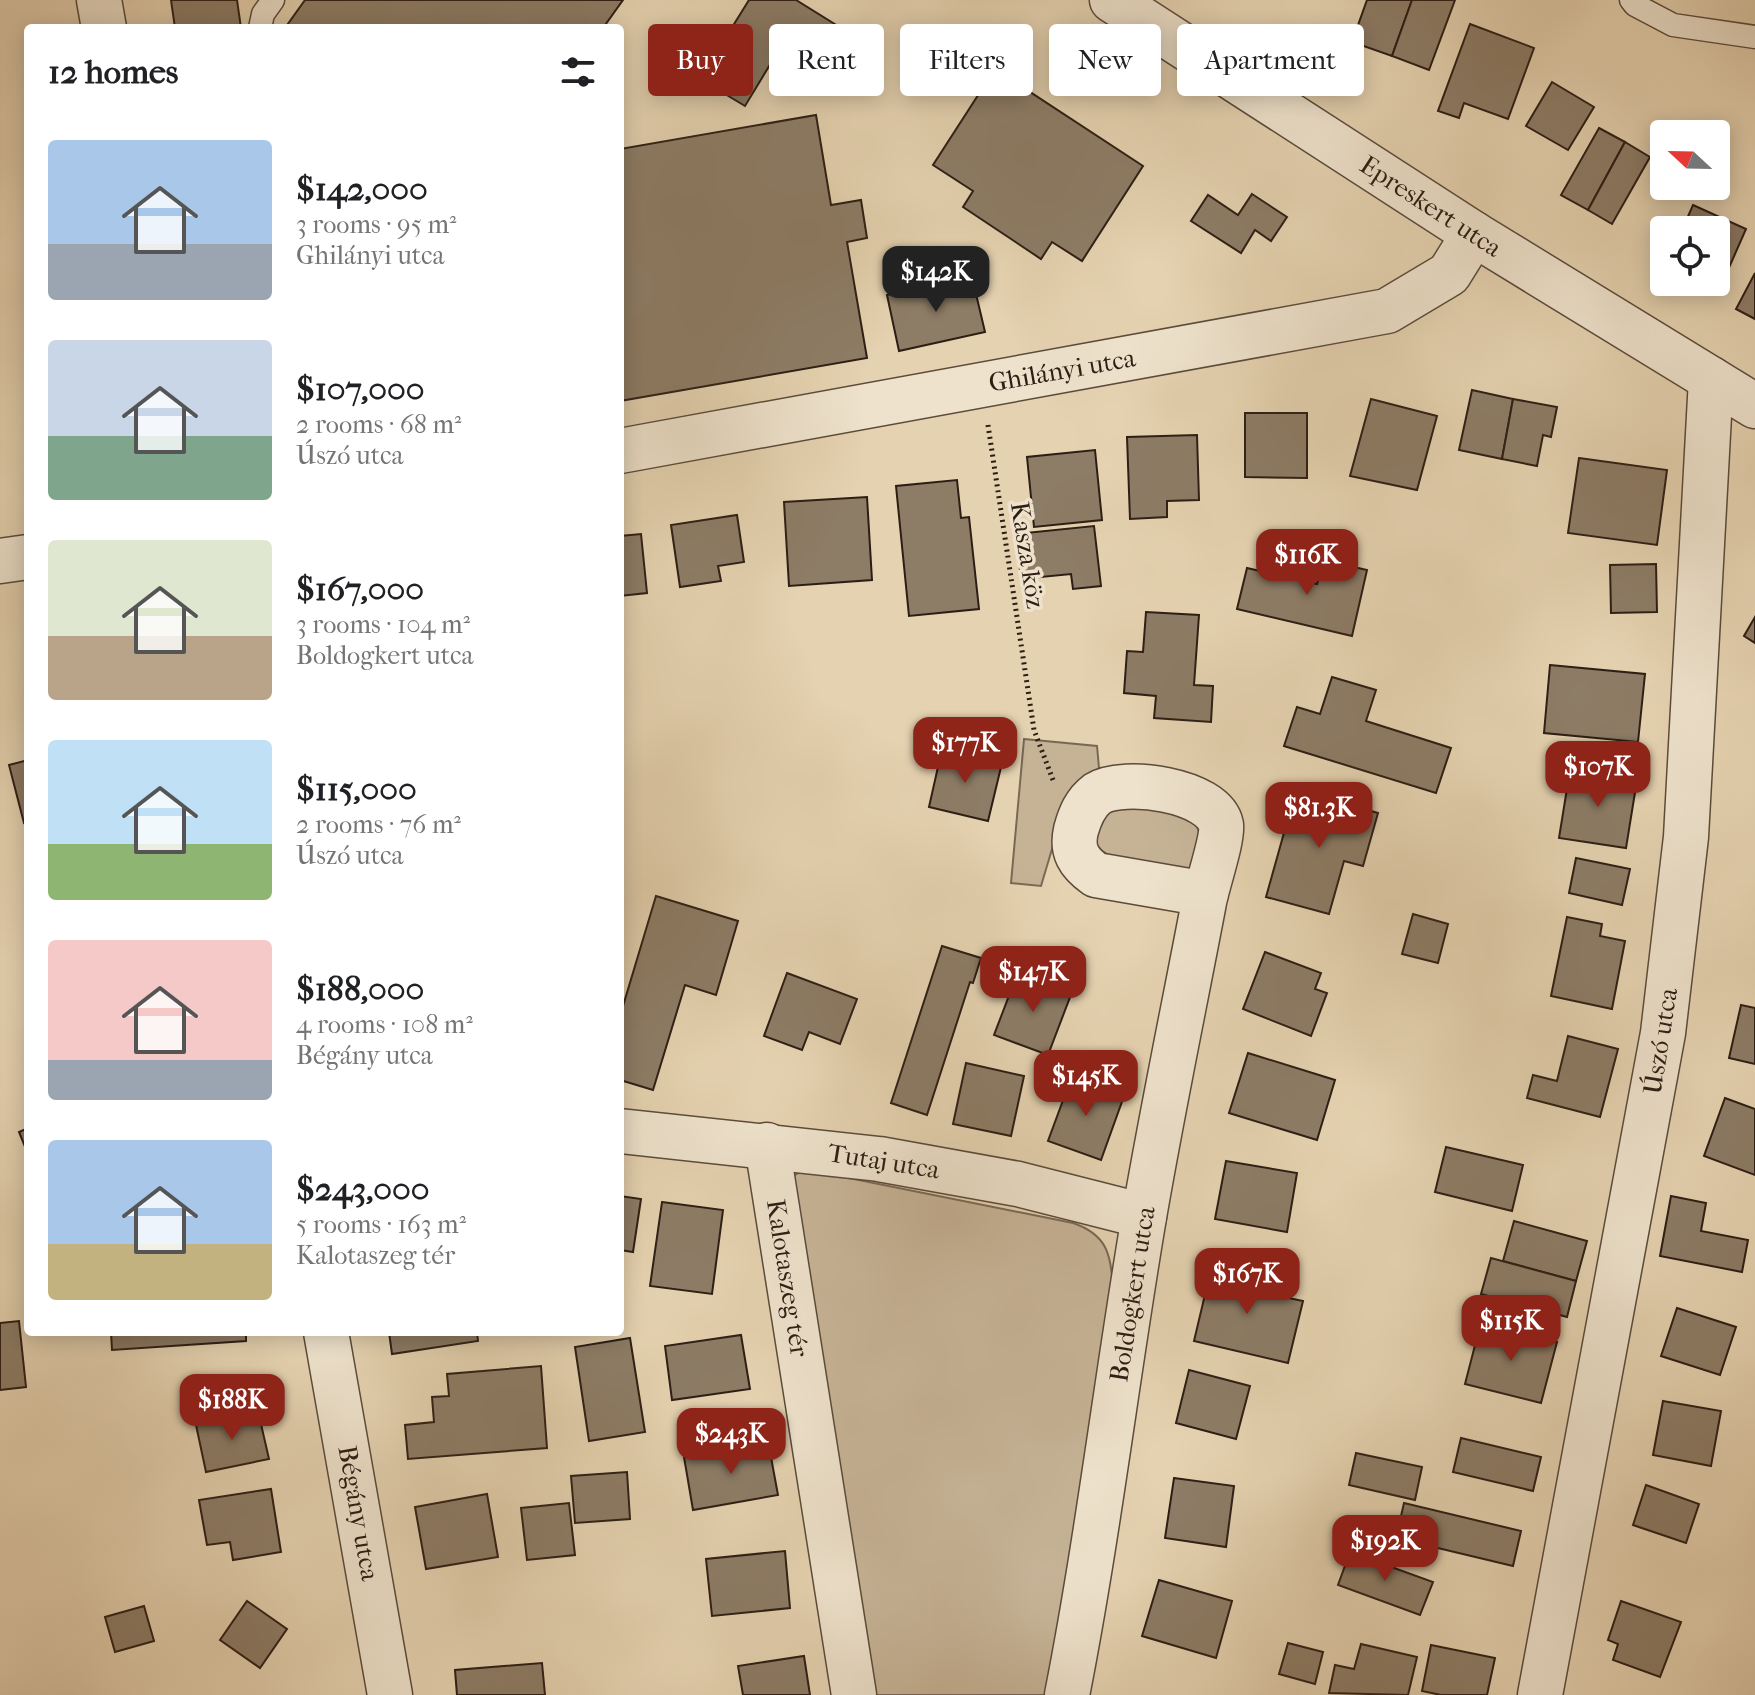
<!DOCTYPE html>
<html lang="en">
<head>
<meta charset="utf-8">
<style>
	:root { --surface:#fff; --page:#f6f6f6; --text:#202124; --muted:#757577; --accent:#8f2418 }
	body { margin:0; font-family:"IM FELL French Canon",serif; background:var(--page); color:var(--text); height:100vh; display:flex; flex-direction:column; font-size:30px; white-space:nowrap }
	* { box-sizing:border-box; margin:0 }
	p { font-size:26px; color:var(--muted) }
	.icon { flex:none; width:44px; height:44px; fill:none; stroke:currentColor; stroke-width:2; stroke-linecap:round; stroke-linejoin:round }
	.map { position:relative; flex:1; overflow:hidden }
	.side { position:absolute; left:24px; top:24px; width:600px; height:1312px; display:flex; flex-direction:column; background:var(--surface); border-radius:8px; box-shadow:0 4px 20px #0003 }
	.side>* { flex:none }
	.hud { position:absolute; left:648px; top:24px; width:760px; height:72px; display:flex; gap:16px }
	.needle { width:52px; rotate:292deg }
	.controls { position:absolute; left:1650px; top:120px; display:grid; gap:16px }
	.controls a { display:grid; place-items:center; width:80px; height:80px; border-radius:8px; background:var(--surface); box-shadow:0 4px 20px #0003; font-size:40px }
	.price { position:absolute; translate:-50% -68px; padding:0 18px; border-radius:16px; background:var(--accent); color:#fff; font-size:26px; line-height:52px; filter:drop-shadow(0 2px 4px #0008) }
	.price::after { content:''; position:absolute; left:50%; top:48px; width:24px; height:18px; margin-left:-12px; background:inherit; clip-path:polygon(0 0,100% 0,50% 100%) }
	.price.current { background:#222; color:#fff }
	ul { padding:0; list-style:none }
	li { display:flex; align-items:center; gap:24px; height:200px; padding:0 24px }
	li span { display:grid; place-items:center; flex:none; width:224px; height:160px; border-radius:8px; color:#555 }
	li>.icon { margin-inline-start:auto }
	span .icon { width:96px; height:96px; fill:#fffc; stroke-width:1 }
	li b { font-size:34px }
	h2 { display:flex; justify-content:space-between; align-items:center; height:96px; padding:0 24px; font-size:34px }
	.chip { padding:0 28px; border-radius:8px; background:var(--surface); box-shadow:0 4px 20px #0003; font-size:28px; line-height:72px }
	.chip.current { background:var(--accent); color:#fff }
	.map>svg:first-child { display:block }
</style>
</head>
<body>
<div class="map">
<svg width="1755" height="1695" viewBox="0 0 1755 1695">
	<rect width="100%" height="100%" fill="#e5d2b0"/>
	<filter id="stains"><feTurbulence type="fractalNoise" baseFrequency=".0025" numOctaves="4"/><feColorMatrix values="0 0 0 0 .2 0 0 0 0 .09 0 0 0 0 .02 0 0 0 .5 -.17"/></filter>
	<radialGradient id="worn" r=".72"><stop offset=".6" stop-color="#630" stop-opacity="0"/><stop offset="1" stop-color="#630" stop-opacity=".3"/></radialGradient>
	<g fill="#c6b396" stroke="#7a6856" stroke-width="2">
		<path d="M1024,739L1097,746L1100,779L1058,829L1041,886L1011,883Z"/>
		<path d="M1114,807H1171L1196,824L1199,832L1191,872C1156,866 1053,864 1114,807Z"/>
		<path d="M814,1171L1073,1223C1111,1236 1110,1258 1114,1294L1054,1695H863L789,1178L800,1172Z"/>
	</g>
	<g fill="#8d7c66" stroke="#2d1e15" stroke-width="2">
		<path d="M171,0H237L241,28H175Z"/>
		<path d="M305,0H623L603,28H285Z"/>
		<path d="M749,0H796L854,36L819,93L771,63L745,106L700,79Z"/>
		<path d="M1367,0H1412L1392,56L1352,42Z"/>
		<path d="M1412,0H1455L1429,70L1392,56Z"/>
		<path d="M1470,24L1534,48L1508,119L1464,103L1459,118L1438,111Z"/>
		<path d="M995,69L1143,166L1082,261L1052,242L1041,259L963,207L973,191L933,165Z"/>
		<path d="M1552,82L1594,107L1568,150L1526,126Z"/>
		<path d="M816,115L831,205L861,200L867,238L847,242L867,358L620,401V149Z"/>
		<path d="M1599,128L1625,142L1588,210L1561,195Z"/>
		<path d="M1625,142L1650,157L1612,224L1588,210Z"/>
		<path d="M1252,194L1287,217L1271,241L1255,230L1241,253L1191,221L1208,195L1238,215Z"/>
		<path d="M1693,205L1746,229L1724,279L1716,276V230H1682Z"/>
		<path d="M1755,273V319L1736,309Z"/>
		<path d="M972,277L985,332L899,351L887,295Z"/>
		<path d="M1472,390L1513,399L1502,459L1459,450Z"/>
		<path d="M1371,399L1437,416L1417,490L1350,476Z"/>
		<path d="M1513,399L1557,407L1551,437L1543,435L1537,466L1502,459Z"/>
		<path d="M1245,413H1307V478L1245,477Z"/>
		<path d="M1197,435L1199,500L1167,501V517L1130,519L1127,437Z"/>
		<path d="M1095,450L1102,520L1034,527L1027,457Z"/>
		<path d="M1579,458L1667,470L1657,545L1568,533Z"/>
		<path d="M957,480L961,518L969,517L979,609L909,616L896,486Z"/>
		<path d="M867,497L872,580L789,586L784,502Z"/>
		<path d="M737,515L744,562L718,566L721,581L680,587L671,525Z"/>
		<path d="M1094,526L1101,586L1073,589L1071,574L1021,579L1016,534Z"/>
		<path d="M641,534L647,593L620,596V536Z"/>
		<path d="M1323,560L1367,570L1352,636L1237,609L1247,568L1317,584Z"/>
		<path d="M1656,564L1657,612L1611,613L1610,565Z"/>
		<path d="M1146,612L1199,615L1194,685L1213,686L1211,722L1154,718L1156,696L1124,693L1127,651L1143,652Z"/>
		<path d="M1755,617V643L1744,636Z"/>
		<path d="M1550,665L1645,674L1638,742L1544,733Z"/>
		<path d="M1332,677L1376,690L1366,721L1451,748L1436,793L1284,746L1297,707L1320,714Z"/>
		<path d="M942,749L1002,763L988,821L929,807Z"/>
		<path d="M28,760V822L24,823L9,765Z"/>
		<path d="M1570,770L1637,780L1626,848L1559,838Z"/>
		<path d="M1296,790L1378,813L1363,866L1344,861L1329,914L1266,897Z"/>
		<path d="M1576,858L1630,869L1622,905L1569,893Z"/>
		<path d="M656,896L738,921L716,995L685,985L653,1090L620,1080V1016Z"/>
		<path d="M1413,914L1448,924L1438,963L1402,954Z"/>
		<path d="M1567,917L1602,924L1600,936L1625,941L1612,1009L1551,996Z"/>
		<path d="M942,946L981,958L973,983L970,982L927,1115L891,1103Z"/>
		<path d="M1265,952L1321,973L1315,989L1327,993L1311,1036L1243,1009Z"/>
		<path d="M1018,972L1072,992L1048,1055L994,1035Z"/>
		<path d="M787,973L857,999L840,1044L809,1032L802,1050L764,1036Z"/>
		<path d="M1741,1005L1755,1008V1064L1729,1058Z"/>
		<path d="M1568,1036L1618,1049L1600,1117L1527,1098L1533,1075L1557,1081Z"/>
		<path d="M1248,1053L1335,1080L1317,1140L1229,1113Z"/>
		<path d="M966,1063L1024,1076L1011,1136L953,1124Z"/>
		<path d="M1072,1076L1124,1096L1101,1160L1048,1141Z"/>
		<path d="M1725,1098L1755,1109V1175L1704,1156Z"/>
		<path d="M28,1128V1154L19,1132Z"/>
		<path d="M1446,1147L1523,1165L1512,1211L1435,1192Z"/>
		<path d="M1226,1161L1297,1173L1287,1232L1215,1219Z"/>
		<path d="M620,1196L641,1199L633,1252L620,1250Z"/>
		<path d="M1671,1196L1706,1203L1701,1231L1748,1240L1742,1272L1660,1256Z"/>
		<path d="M662,1202L723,1210L712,1294L650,1286Z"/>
		<path d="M1514,1221L1587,1241L1576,1281L1503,1261Z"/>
		<path d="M1491,1258L1576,1281L1567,1317L1481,1294Z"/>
		<path d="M1212,1265L1273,1279L1270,1294L1303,1301L1288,1363L1194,1341Z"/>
		<path d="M1677,1308L1736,1327L1720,1375L1661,1356Z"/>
		<path d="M19,1321L26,1387L0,1390V1323Z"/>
		<path d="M1481,1322L1557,1342L1541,1403L1465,1384Z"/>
		<path d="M111,1332H246V1341L112,1350Z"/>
		<path d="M389,1332H477L478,1341L392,1354Z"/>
		<path d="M741,1335L750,1389L672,1400L665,1346Z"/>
		<path d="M630,1338L645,1432L589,1441L575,1347Z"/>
		<path d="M541,1366L547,1448L408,1459L405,1425L434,1422L432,1397L449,1396L447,1374Z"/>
		<path d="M1189,1370L1250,1386L1236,1439L1176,1423Z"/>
		<path d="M1663,1401L1721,1411L1711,1466L1653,1455Z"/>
		<path d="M258,1411L269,1459L206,1472L196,1425Z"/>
		<path d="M1461,1438L1541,1457L1533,1491L1453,1472Z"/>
		<path d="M768,1441L778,1495L693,1510L684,1457Z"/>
		<path d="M1356,1453L1422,1467L1415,1500L1349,1485Z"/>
		<path d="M627,1472L630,1519L575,1523L571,1476Z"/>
		<path d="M1174,1478L1234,1486L1226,1547L1165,1538Z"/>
		<path d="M1646,1485L1699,1504L1686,1543L1633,1525Z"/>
		<path d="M271,1489L281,1552L233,1560L230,1542L207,1545L199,1500Z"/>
		<path d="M487,1494L498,1557L426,1569L415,1507Z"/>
		<path d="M569,1503L575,1555L527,1560L521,1508Z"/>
		<path d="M1404,1503L1521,1531L1513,1566L1396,1538Z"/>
		<path d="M785,1551L790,1608L712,1616L706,1559Z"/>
		<path d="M1350,1552L1433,1582L1420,1615L1338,1585Z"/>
		<path d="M1159,1580L1232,1601L1216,1658L1142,1636Z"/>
		<path d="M247,1601L287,1629L260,1668L220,1640Z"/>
		<path d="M1621,1601L1681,1622L1660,1677L1613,1660L1618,1644L1608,1640Z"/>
		<path d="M144,1606L154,1641L115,1652L105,1617Z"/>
		<path d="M1288,1643L1323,1652L1315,1684L1279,1674Z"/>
		<path d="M1361,1644L1417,1657L1408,1695L1329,1693L1335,1665L1354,1669Z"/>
		<path d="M1431,1645L1495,1658L1487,1695H1441L1422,1691Z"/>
		<path d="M804,1656L810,1695H743L738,1666Z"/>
		<path d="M542,1663L545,1695H457L455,1670Z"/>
	</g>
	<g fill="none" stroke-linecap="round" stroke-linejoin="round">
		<g stroke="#5b4b3c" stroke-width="25">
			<g id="service">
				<path d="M1631,0L1635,5L1673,25L1755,37"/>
				<path d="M260,28L263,14L273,0"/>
			</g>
		</g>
		<g stroke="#5b4b3c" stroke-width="47">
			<g id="minor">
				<path d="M99,0L104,28"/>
				<path d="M1112,0L1474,234L1755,406"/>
				<path d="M620,451L1387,311L1449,274L1474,234"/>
				<path d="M0,561L28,557"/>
				<path d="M620,1131L879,1159L1018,1184L1144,1216"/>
				<path d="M767,1145L854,1695"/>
				<path d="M326,1332L390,1695"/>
				<path d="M1067,1695C1098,1538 1117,1375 1144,1217C1162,1112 1184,1007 1204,902C1207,885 1223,839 1221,825C1214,790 1123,777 1097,794C1085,803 1080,816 1076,830C1071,851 1079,863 1096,875L1206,894"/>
				<path d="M1540,1695L1663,1033L1686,837L1711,379"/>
			</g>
		</g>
		<path stroke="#2d1e15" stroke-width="5" stroke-dasharray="2 4" stroke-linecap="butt" d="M988,425L1034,730L1053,780"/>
		<use href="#service" stroke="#eee2cc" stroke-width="22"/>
		<use href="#minor" stroke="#eee2cc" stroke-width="44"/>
	</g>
	<g text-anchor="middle" stroke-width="7" stroke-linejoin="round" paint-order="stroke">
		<g font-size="26" fill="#2d1e15" stroke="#eee2cc">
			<text transform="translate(1431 206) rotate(33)" y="9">Epreskert utca</text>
			<text transform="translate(1062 370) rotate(-10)" y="9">Ghilányi utca</text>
			<text transform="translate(1028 555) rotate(81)" y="9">Kasza köz</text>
			<text transform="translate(1660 1041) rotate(-81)" y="9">Úszó utca</text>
			<text transform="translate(884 1161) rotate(9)" y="9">Tutaj utca</text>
			<text transform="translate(788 1278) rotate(81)" y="9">Kalotaszeg tér</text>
			<text transform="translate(1132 1294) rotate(-81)" y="9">Boldogkert utca</text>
			<text transform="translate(359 1513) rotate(80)" y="9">Bégány utca</text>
		</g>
	</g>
	<rect width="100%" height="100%" filter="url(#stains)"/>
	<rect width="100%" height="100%" fill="url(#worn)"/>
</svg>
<div class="controls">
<a><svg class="needle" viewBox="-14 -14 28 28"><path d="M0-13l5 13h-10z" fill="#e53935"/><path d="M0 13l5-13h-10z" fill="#757577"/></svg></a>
<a><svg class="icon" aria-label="locate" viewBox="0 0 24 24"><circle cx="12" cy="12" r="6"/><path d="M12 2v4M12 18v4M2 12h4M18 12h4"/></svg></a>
</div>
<b class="price current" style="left:936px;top:314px">$142K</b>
<b class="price" style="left:1307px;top:597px">$116K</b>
<b class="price" style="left:965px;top:785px">$177K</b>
<b class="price" style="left:1598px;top:809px">$107K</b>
<b class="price" style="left:1319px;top:850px">$81.3K</b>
<b class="price" style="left:1033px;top:1014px">$147K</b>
<b class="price" style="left:1086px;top:1118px">$145K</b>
<b class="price" style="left:1247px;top:1316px">$167K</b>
<b class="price" style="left:1511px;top:1363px">$115K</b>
<b class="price" style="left:232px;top:1442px">$188K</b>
<b class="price" style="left:731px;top:1476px">$243K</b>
<b class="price" style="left:1385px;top:1583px">$192K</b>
<div class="hud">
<a class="chip current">Buy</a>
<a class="chip">Rent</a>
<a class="chip">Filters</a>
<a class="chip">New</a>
<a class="chip">Apartment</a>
</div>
<section class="side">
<h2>12 homes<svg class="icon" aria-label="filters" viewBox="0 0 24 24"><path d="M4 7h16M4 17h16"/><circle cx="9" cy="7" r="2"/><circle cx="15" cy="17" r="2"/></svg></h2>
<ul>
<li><span style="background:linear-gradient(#a9c7e8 65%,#9aa5b1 0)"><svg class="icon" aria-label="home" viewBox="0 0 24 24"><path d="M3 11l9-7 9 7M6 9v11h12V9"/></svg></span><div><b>$142,000</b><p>3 rooms · 95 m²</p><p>Ghilányi utca</p></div></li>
<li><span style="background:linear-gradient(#c9d6e8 60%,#7fa58c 0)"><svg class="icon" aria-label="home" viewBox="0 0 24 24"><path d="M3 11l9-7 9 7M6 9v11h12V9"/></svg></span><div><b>$107,000</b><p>2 rooms · 68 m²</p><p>Úszó utca</p></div></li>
<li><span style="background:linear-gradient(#dfe7d0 60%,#b9a48a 0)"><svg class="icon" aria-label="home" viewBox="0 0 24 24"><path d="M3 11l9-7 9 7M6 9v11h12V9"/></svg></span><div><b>$167,000</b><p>3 rooms · 104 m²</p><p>Boldogkert utca</p></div></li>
<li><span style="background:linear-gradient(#bfe0f5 65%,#8fb573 0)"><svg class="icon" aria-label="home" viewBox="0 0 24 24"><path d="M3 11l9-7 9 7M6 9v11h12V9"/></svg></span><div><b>$115,000</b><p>2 rooms · 76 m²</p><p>Úszó utca</p></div></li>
<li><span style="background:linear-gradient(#f6c9c9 75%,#9aa5b1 0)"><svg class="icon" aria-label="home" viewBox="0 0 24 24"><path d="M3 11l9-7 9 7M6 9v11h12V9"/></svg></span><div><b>$188,000</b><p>4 rooms · 108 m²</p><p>Bégány utca</p></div></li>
<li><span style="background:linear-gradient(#a9c7e8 65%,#c2b280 0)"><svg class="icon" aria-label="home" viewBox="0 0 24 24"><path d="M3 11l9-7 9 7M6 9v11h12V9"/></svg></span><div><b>$243,000</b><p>5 rooms · 163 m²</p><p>Kalotaszeg tér</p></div></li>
</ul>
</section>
</div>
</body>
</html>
